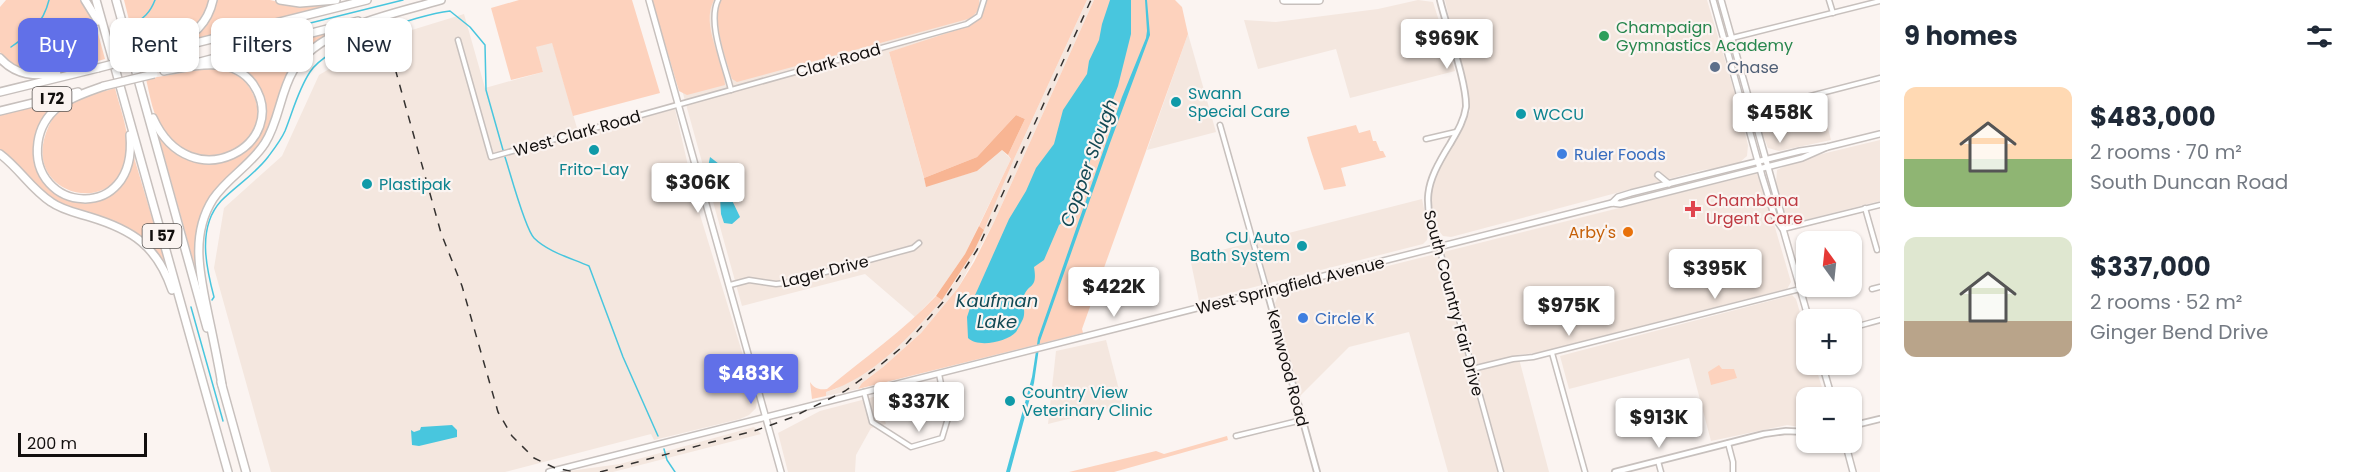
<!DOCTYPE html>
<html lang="en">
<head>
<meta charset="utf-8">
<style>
	:root { --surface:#fff; --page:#f6f6f7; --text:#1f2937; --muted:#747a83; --accent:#6170e8 }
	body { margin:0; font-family:Poppins,sans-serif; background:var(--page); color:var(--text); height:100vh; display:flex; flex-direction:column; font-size:22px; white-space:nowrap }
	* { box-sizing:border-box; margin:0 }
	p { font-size:20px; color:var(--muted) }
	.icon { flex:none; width:33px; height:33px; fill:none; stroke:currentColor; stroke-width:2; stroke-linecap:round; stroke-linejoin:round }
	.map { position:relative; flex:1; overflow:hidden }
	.drawer { display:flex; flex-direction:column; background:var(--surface); width:480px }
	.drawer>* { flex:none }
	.hud { position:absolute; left:18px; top:18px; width:570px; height:54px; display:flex; gap:12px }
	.needle { width:39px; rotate:345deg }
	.controls { position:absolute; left:1796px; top:231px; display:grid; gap:12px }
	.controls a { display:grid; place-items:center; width:66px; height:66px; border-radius:12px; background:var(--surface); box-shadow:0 2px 4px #0004; font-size:30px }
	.scale { position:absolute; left:18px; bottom:15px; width:129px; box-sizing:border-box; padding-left:6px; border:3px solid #120f0e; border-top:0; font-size:16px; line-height:21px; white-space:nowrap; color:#120f0e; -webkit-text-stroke:4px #fbf4f1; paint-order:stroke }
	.price { position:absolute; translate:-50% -51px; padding:0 14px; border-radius:6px; background:#fff; color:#222; font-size:20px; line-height:39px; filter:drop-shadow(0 2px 3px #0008) }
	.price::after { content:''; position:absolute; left:50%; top:36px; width:18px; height:14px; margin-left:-9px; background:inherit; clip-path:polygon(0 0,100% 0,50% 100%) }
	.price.current { background:var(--accent); color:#fff }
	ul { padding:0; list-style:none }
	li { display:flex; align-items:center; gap:18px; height:150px; padding:0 24px }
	li span { display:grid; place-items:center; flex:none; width:168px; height:120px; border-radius:12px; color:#555 }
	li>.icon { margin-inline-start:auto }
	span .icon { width:72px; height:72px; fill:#fffc; stroke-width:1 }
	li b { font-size:26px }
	h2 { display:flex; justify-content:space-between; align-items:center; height:72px; padding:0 24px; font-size:26px }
	.chip { padding:0 21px; border-radius:12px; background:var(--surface); box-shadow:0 2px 4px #0004; font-size:21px; line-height:54px }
	.chip.current { background:var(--accent); color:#fff }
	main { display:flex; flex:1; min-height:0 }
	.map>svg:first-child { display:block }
</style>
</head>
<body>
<main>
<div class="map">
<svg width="1880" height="472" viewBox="0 0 1880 472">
	<rect width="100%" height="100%" fill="#fbf4f1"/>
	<g fill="#f4e7df">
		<path d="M657,0H1041L1044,7L889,52L926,186L977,171L1002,150L1011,159L965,254L938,293L915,317L865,274L742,306Z"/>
		<path d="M1087,0H1094L994,222L958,288L921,333L883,367L862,383L858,389L826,396V392L836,389L918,327L950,289L974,251L1014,159Z"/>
		<path d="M1418,0L1433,2L1455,71L1350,98L1336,49L1258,69L1244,20L1276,22L1378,9Z"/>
		<path d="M1445,0H1707L1735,94L1748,145L1747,156L1739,163L1721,168L1703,170L1451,237L1443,236L1439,231L1430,209L1429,197L1432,181L1470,111Z"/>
		<path d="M464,14L485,88L543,72L535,47L552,42L579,135L675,109L697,205L757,401L756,408L749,415L740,419L654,440L651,434L505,472H271L214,268L224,208L282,156L319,75L376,41Z"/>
		<path d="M1188,34L1216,132L1147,150Z"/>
		<path d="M1820,96L1831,140L1779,151L1768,148L1759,125L1757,114L1760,111Z"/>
		<path d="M1880,140V201L1793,223L1786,221L1776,184L1777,170L1787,165L1822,154Z"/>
		<path d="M1759,173L1791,282L1787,289L1536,353L1518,355L1549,472H1448L1409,332L1349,347L1299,397L1275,303L1278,296L1284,292Z"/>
		<path d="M1422,199L1429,232L1427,240L1423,244L1199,301L1190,258Z"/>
		<path d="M1792,295L1796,299L1806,333V364L1815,365L1825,397L1806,398V428L1787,425L1711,441L1689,358L1569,389L1560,356Z"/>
		<path d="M1106,340L1123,405L1048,424L1056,351Z"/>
		<path d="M877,396L886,424L871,428L856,455L855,472H788L778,433L820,411Z"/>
		<path d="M754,427L761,434L613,472H562L620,464Z"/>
	</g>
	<g fill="#fdd2bd">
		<path d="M6,0H80L96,26L105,59C75,67 20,88 0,52V7Z"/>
		<path d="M124,0H209C203,34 166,44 137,52Z"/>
		<path d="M215,0H270L300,7L331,5L189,41C203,29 211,18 215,0Z"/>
		<path d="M519,0H632L660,93L573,116L552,43L536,47L543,72L511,80L491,8Z"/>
		<path d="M652,0H714C700,26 724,59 725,85L687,95L679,91Z"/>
		<path d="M721,0H979C980,9 976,15 968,19L737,82L732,79C726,58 711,20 721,0Z"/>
		<path d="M986,0H1087L1014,159L984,230L979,226L1011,159L1008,155L1025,119L1016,115L977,157L924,178L889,52L969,26C980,20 985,13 986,0Z"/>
		<path d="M1094,0H1175L1182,7L1188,34L1082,329L1083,333L858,389L862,383L883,367L921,333L958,288L974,262L994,222Z"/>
		<path d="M332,31L310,46L291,69L262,142L208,201L201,217L196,236L198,278L158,134C164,140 170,149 177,154C199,169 242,163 257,140C268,123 266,94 254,78C246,68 233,65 221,61Z"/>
		<path d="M216,67C222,69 232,70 237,74C243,78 249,86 252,92C280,145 198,181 164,132C153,117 150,96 146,79Z"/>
		<path d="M115,88C120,109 131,135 127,156C117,219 23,196 46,133C49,125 53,116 59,109C71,98 100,93 115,88Z"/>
		<path d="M65,98C59,102 51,106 47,112C31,136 27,174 54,192C88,215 130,194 133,154L167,268C152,246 134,228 107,219C91,215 74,211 59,203C36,190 22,166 0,151V115Z"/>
		<path d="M1356,125L1359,133L1370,130L1373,141H1376L1380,151H1383L1386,157L1341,168L1346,186L1324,190C1319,172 1312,157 1307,137Z"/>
		<path d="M936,296L942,300C911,335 873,378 826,392V396L812,399L810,382C814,388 818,390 827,389C864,358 903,331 936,296Z"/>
		<path d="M1719,365L1722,369H1734L1737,378L1711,385L1708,372Z"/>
		<path d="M1227,436L1228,440L1114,472H1069L1156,451L1164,454Z"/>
	</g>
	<g fill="#f8b593">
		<path d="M1016,115L1025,119L1008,155L1002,150L977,171L926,187L924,178L977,157Z"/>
		<path d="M979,226L984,230L974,251L942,300L936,296L965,254Z"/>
	</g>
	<g fill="#48c6de">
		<path d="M1110,0H1131V34L1118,86L1069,217L1059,225L1044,260L1034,267C1038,290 1028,283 1024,296C1022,303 1026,311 1023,319C1021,323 1018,329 1016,332C1007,342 978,348 968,338L967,317L972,302L1009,219L1026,191L1036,168L1054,144L1063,110L1087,74L1089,61L1099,40L1102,24Z"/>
		<path d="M1145,0H1147L1150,35L1110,143L1040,341L1034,383L1010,472H1006L1032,377L1038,338L1122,97L1146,38L1147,31Z"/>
		<path d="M710,157L723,167L728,192L740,217L732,224L724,223L721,214L720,197L708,167Z"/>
		<path d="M452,425L457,430V437L419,446L412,445L411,430L414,432L420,430L421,427Z"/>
	</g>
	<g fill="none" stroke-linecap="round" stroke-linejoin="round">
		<g stroke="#48c6de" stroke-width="1.5">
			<path d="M132,25C144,18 150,13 155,0"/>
			<path d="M262,35L403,0"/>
			<path d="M11,47C30,34 43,24 49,0"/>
			<path d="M505,157C510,172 525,229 534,238C548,252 571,258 589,266L623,357L658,436"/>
			<path d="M212,300L214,297C206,267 197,227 221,201C236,186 255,174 268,157C274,149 281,140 285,131C293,111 298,90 310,72C328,44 417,15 450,11L470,27L485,45L486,90L503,150"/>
			<path d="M191,307L223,421"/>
			<path d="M664,449L667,460L675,472"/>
		</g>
		<g stroke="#c7c0bd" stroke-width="7">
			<g id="minor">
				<path d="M718,0C707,23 725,65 731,90"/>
				<path d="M1829,0L1833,13"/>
				<path d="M458,40L491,157L967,24L979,16L984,0"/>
				<path d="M1724,40L1880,1"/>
				<path d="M1752,111L1880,78"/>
				<path d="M1220,125L1267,291"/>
				<path d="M1426,139L1456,132"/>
				<path d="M1865,208L1877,250"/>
				<path d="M1783,229L1880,205"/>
				<path d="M1439,247L1501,472"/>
				<path d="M730,285L749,280L776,284L785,283L913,248L919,243"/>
				<path d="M1872,289L1880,287"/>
				<path d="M1851,328L1880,320"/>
				<path d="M1552,353L1585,472"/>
				<path d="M1472,369L1513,359L1533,357L1800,289"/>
				<path d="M864,392L872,422L911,447L942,438L948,418L939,374"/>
				<path d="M1236,436L1302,420"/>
				<path d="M1728,443L1733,462V472"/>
				<path d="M1658,461L1661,472"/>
			</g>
		</g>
		<g stroke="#c7c0bd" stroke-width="8">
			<g id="tertiary">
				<path d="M1439,247C1422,200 1424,186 1450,144C1457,132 1464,121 1466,107C1467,82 1446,26 1440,0"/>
				<path d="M1267,291L1317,472"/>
				<path d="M1851,426L1880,419"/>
				<path d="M1615,472L1764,434L1786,431L1806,432"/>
			</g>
		</g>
		<g stroke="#c7c0bd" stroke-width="8">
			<g id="secondary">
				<path d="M649,0L781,472"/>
				<path d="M1713,0L1762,176L1775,218L1782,228"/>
				<path d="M1721,0L1782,217L1783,229L1809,320"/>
				<path d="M1658,175L1669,184"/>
				<path d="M1612,203L1618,197L1631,193L1800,151L1827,147L1880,134"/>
				<path d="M1822,364L1832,398"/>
				<path d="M1845,442L1853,472"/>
				<path d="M549,472L1612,203L1620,204L1802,158L1827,147"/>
			</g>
		</g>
		<g stroke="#c7c0bd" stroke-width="10">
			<g id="motorway">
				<path d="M85,0L98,21"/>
				<path d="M96,0L228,472"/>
				<path d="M116,0L207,328"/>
				<path d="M280,0L300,3L336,0"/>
				<path d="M1284,0H1319"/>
				<path d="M169,45C192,38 208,23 213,0"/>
				<path d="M148,55L367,0"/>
				<path d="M0,58C16,76 35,76 57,74"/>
				<path d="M200,62L358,21"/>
				<path d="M104,86C88,92 71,97 58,107C47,116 40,128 38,142C28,212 138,226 130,135"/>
				<path d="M0,92L98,68"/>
				<path d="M0,111L78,92"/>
				<path d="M153,118C191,202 293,143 253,84C245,73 232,66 218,65C200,63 182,68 164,71"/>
				<path d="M0,154C19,168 31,189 51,202C62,210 77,213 90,217C133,230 157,246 172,290"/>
				<path d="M221,382L246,472"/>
				<path d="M222,385C218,361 213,338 208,314C200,275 190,235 213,199C227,178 251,165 265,143C279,121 280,93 293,71C319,27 394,14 441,0"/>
			</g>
		</g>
		<use href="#minor" stroke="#fff" stroke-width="4"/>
		<use href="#tertiary" stroke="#fff" stroke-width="4.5"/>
		<use href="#secondary" stroke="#fff" stroke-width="5"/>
		<use href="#motorway" stroke="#fff" stroke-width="7"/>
		<g stroke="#353230" stroke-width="1.5" stroke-dasharray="8 8" stroke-linecap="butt">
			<path d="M391,54L441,233L462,286L498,412L512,436L534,458L555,468L575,472"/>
			<path d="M600,472L757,430L793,417L845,391L878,367L907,343L943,302L977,250L1091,0"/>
		</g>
		<g stroke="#c7c0bd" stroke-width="10" stroke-linecap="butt">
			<g id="motorway-bridge">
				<path d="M98,68L148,55"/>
				<path d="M104,86L154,74"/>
			</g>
		</g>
		<use href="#motorway-bridge" stroke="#fff" stroke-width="7"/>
	</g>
	<circle fill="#2e9e5b" stroke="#fbf4f1" stroke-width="2" cx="1604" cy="36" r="6"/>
	<circle fill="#5c6f8a" stroke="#fbf4f1" stroke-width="2" cx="1715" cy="67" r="6"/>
	<g fill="#0f9aa8" stroke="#fbf4f1" stroke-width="2">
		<circle cx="1176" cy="102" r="6"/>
		<circle cx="1521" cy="114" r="6"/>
		<circle cx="594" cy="150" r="6"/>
		<circle cx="367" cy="184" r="6"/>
		<circle cx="1302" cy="246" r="6"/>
		<circle cx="1010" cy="401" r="6"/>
	</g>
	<g fill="#3f7fe0" stroke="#fbf4f1" stroke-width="2">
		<circle cx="1562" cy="154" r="6"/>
		<circle cx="1303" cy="318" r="6"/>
	</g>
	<path fill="#e0444e" stroke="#fbf4f1" stroke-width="2" d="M1690 200h6v6h6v6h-6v6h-6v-6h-6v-6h6z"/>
	<circle fill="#e8710a" stroke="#fbf4f1" stroke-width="2" cx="1628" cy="232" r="6"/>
	<g text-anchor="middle" stroke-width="4.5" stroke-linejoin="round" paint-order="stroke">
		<g fill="#fbf4f1" stroke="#585452" stroke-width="1.5">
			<rect x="32.5" y="87" width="39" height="24" rx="4.5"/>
			<rect x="142.5" y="224" width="39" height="24" rx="4.5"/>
		</g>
		<g font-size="15" font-weight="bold" fill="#120f0e">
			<text x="52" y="104">I 72</text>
			<text x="162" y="241">I 57</text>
		</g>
		<g font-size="16" fill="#27864d" stroke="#fbf4f1" text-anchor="start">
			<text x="1616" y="33">Champaign<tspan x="1616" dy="18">Gymnastics Academy</tspan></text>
		</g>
		<g font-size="16" fill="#120f0e" stroke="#fbf4f1">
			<text transform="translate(838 60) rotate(-16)" y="6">Clark Road</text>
			<text transform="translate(577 133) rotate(-16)" y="6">West Clark Road</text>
			<text transform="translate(825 271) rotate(-14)" y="6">Lager Drive</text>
			<text transform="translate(1290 285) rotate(-14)" y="6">West Springfield Avenue</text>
			<text transform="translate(1454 303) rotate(75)" y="6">South Country Fair Drive</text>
			<text transform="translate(1288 368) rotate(75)" y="6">Kenwood Road</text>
		</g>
		<g font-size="16" fill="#4e5e75" stroke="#fbf4f1" text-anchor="start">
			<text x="1727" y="73">Chase</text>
		</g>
		<g font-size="16" fill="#0d838f" stroke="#fbf4f1" text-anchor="start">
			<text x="1188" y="99">Swann<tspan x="1188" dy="18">Special Care</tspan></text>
			<text x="1533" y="120">WCCU</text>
			<text x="594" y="175" text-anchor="middle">Frito-Lay</text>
			<text x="379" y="190">Plastipak</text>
			<text x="1290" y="243" text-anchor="end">CU Auto<tspan x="1290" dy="18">Bath System</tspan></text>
			<text x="1022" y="398">Country View<tspan x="1022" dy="18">Veterinary Clinic</tspan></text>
		</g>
		<g font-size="16" fill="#366cbe" stroke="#fbf4f1" text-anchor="start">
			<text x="1574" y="160">Ruler Foods</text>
			<text x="1315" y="324">Circle K</text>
		</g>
		<g font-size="16" fill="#be3a42" stroke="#fbf4f1" text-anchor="start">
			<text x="1706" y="206">Chambana<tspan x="1706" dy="18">Urgent Care</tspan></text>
		</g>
		<g font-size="16" fill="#c56008" stroke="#fbf4f1" text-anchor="end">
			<text x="1616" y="238">Arby's</text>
		</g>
		<g font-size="18" font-style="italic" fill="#124853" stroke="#fbf4f1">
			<text transform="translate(1089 163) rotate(-70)" y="6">Copper Slough</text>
			<text x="997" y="307">Kaufman<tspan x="997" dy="21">Lake</tspan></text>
		</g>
	</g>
</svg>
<div class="controls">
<a><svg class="needle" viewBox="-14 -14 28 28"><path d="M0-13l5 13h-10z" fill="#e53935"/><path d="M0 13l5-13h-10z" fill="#747a83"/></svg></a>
<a>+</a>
<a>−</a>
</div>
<div class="scale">200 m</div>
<b class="price" style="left:1447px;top:70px">$969K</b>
<b class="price" style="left:1780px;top:144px">$458K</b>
<b class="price" style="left:698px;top:214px">$306K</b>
<b class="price" style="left:1715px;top:300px">$395K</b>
<b class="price" style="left:1114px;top:318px">$422K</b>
<b class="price" style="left:1569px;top:337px">$975K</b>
<b class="price current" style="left:751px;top:405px">$483K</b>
<b class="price" style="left:919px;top:433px">$337K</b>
<b class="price" style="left:1659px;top:449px">$913K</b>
<div class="hud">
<a class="chip current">Buy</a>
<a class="chip">Rent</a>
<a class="chip">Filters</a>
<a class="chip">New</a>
</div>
</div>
<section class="drawer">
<h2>9 homes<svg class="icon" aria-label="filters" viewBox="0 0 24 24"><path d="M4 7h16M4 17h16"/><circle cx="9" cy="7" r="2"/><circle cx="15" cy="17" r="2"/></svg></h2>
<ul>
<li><span style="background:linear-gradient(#ffd9b3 60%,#8fb573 0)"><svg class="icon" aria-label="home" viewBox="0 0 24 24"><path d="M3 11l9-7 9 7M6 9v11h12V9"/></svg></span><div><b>$483,000</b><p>2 rooms · 70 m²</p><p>South Duncan Road</p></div></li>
<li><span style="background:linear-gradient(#dfe7d0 70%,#b9a48a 0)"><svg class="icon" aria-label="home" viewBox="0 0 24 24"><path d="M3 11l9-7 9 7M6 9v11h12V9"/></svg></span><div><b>$337,000</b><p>2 rooms · 52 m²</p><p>Ginger Bend Drive</p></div></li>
</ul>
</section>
</main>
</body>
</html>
